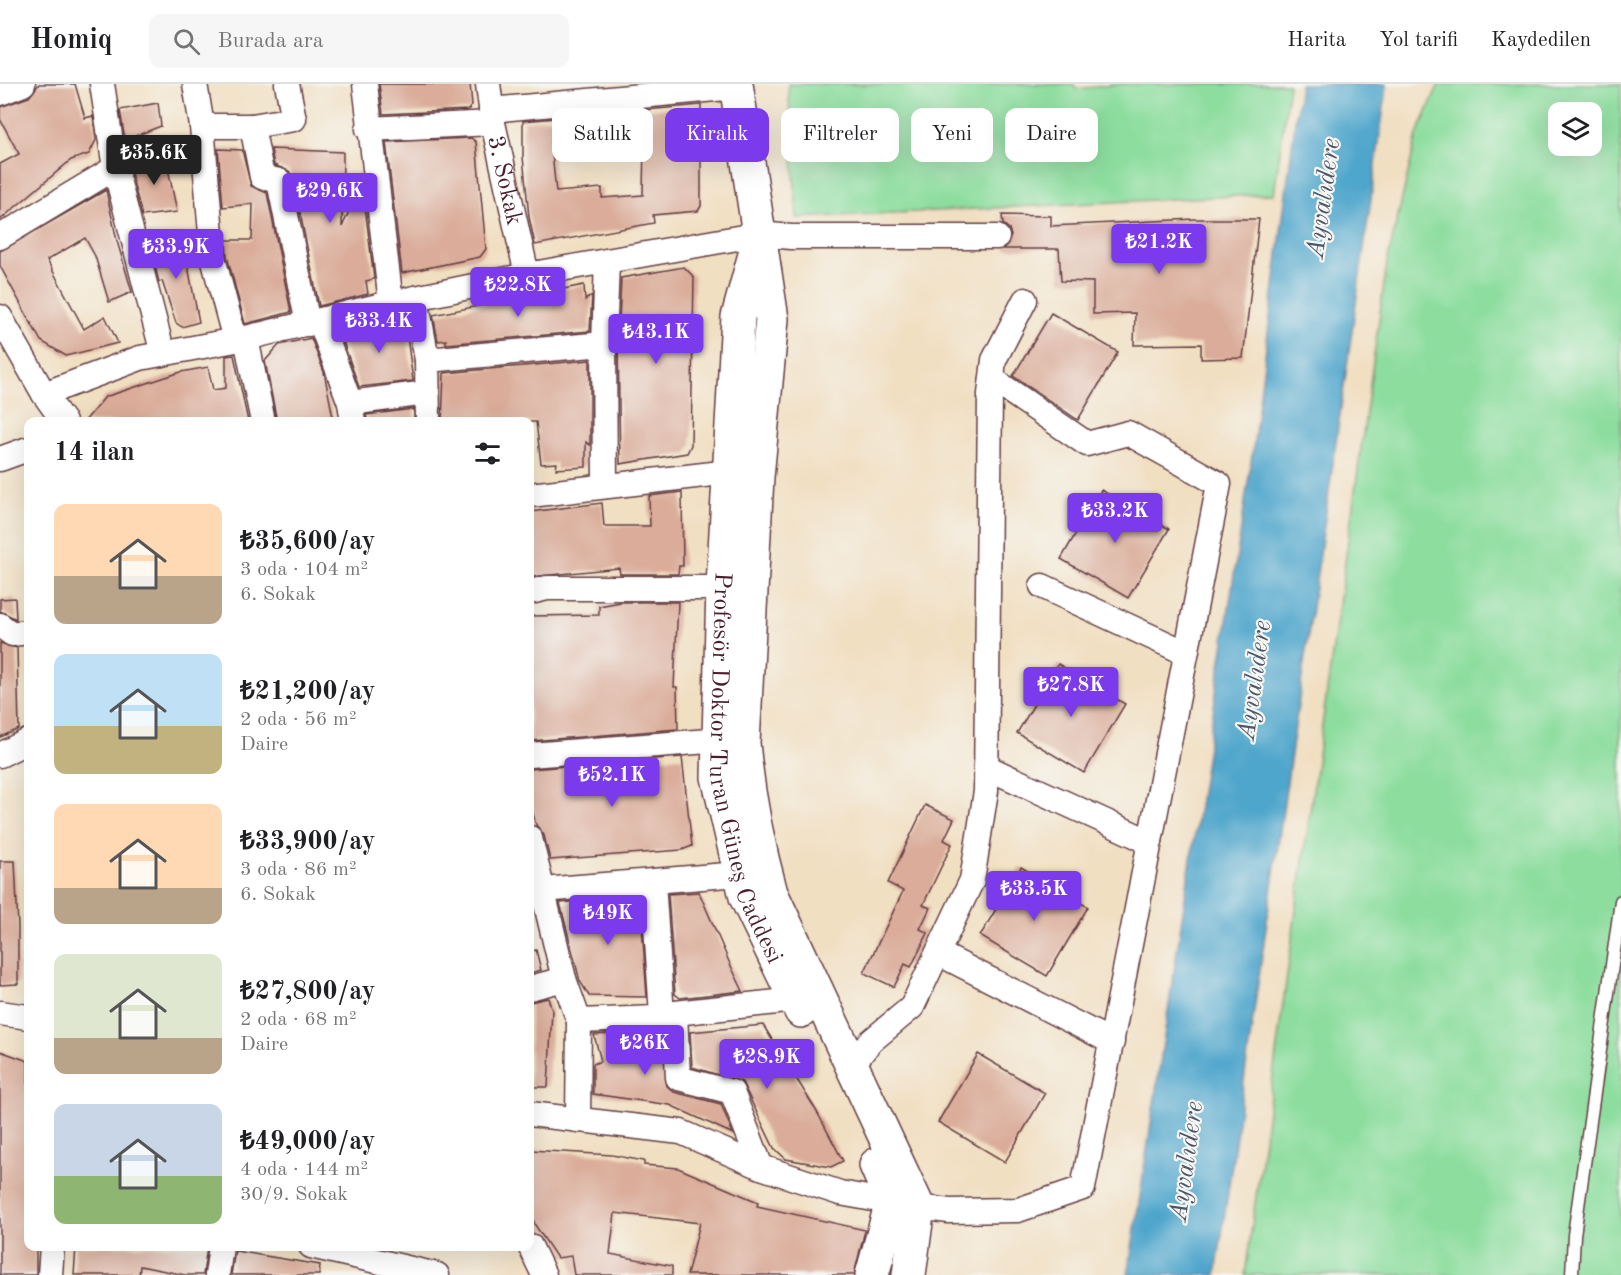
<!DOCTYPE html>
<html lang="tr">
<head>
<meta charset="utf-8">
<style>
	:root { --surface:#fff; --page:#f6f6f6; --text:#202124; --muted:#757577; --line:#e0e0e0; --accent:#7c3aed }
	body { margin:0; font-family:"Old Standard TT",serif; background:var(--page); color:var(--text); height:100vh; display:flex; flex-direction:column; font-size:22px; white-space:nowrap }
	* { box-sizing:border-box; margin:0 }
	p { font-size:20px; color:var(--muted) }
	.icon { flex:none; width:33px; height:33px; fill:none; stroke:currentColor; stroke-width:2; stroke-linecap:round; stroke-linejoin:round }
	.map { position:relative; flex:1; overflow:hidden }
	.drawer { position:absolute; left:24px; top:333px; width:510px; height:834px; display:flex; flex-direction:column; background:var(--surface); border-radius:12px; box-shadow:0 6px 24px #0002 }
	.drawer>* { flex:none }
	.banner { position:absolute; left:552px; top:24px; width:570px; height:54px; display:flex; gap:12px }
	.controls { position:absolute; left:1548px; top:18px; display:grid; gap:12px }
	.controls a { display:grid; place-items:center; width:54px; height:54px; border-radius:12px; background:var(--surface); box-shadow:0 6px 24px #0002; font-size:30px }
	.price { position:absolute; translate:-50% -51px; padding:0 14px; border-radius:6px; background:var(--accent); color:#fff; font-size:20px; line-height:39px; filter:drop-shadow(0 2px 3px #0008) }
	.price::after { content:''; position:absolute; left:50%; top:36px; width:18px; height:14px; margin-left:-9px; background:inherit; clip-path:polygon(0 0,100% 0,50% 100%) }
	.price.active { background:#222; color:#fff }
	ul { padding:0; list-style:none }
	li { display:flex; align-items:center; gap:18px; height:150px; padding:0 30px }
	li span { display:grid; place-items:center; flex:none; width:168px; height:120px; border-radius:12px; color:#555 }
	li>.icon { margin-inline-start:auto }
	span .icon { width:72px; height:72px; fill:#fffc; stroke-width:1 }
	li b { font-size:26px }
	h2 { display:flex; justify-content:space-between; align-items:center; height:72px; padding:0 30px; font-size:26px }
	.chip { padding:0 21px; border-radius:12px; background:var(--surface); box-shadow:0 6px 24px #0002; font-size:21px; line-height:54px }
	.chip.active { background:var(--accent); color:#fff }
	header { display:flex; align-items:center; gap:36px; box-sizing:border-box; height:84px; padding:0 30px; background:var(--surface); border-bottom:2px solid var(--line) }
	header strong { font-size:28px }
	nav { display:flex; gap:33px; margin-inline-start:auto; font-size:21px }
	.search { width:420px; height:54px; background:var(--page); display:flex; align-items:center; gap:15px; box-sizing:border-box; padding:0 21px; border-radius:12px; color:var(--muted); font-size:22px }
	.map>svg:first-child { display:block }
</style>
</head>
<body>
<header>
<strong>Homiq</strong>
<div class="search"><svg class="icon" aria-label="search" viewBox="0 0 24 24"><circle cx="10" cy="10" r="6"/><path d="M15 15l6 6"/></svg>Burada ara</div>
<nav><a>Harita</a><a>Yol tarifi</a><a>Kaydedilen</a></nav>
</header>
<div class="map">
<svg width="1621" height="1191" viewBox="0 0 1621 1191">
	<rect width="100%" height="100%" fill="#f6f6f2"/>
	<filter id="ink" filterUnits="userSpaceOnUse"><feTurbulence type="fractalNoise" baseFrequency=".0167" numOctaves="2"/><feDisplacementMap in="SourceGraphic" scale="12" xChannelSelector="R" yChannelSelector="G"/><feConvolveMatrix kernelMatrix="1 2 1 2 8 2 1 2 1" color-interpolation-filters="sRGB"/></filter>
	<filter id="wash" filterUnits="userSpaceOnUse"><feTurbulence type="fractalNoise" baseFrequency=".008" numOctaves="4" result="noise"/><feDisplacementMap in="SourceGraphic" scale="24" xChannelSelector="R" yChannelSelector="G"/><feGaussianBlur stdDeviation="1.35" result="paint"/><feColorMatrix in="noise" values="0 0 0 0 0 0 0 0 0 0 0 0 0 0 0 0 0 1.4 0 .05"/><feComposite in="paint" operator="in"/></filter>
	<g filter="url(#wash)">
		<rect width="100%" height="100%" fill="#f1dfc2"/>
		<g fill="#8cdd9e" stroke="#6b7e64" stroke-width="1.5" fill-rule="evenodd">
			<path d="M788,0H1074L1075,5L1121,0H1289L1274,110L797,134Z"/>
			<path d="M1439,0H1621V1191H1245L1387,179L1417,51ZM1558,28H1592V62H1558Z"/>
		</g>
		<path fill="#4fa6cc" stroke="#4c627c" stroke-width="1.5" d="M1300,0H1387L1376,80L1216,1191H1128L1253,365Z"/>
		<g id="blocks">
			<g fill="#daac99" fill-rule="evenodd">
				<path d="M39,0H75L85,34L93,32L96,56L89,70L71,76L0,136V80L19,70L0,35V23L29,13Z"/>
				<path d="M379,0H470L472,21L468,26L383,30Z"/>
				<path d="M158,19L161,42L125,56L120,26Z"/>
				<path d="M701,21V122L698,127L653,131L654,139L535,161L529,133L523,73V37ZM644,54L643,111L602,114V104L556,108L551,59Z"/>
				<path d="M471,54L476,58L486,165L480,173L402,189L386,58Z"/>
				<path d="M164,65L177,128L142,132L130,85Z"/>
				<path d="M218,65L242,66L251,102L267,109L291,228L245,240L227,172L226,156H252L253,120L223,123Z"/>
				<path d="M271,65L343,68L342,143L362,99L374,195L366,197L368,210L319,222L293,94L289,87L274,81Z"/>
				<path d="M106,106L117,157L132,208L109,218L95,172L85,154L47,176L84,245L105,232L118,259L66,272L41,257L0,182V167Z"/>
				<path d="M1002,131L1051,132V142L1195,135H1259L1243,274L1201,275V260L1134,261L1135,229L1093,230V198L1061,197L1059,165H1004L1011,152L1009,145L1003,140Z"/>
				<path d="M149,157H183L199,238L182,243L176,239L162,197L159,198Z"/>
				<path d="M684,183L694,193L691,361L687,369L620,380L618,260L621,194Z"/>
				<path d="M584,201L585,216L592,211L590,247L446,260V256L438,257L433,231Z"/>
				<path d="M1051,229L1118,268L1078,336L1013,292Z"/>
				<path d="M405,237L413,297L359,303L339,246L371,238L372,245Z"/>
				<path d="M311,254L324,288L334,338H277L265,277L279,261Z"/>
				<path d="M234,271L248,338H84L105,313L181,288L208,283L213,306L226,304V272Z"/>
				<path d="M590,276V361L586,358V383L556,385L557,379L541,380L536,338H442L444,289Z"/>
				<path d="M414,325V338H368L367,335L366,331Z"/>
				<path d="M1101,406L1169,445L1128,514L1061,475Z"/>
				<path d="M682,408L683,482H679L678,490H620L619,484L530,493V428L602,419L604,442H650L649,412Z"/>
				<path d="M15,514L16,535L0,527V515Z"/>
				<path d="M621,518H678L674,603H677L678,645L530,657V532L599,531V522Z"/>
				<path d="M0,559L17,564L19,645L0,653Z"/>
				<path d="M1058,580L1125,620L1084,689L1017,649Z"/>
				<path d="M682,673L692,762L682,766L550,776L544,751L536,741L530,718V685Z"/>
				<path d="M925,721L954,735L944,756L952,760L923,821L930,824L920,845L928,849L911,883L905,880L894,903L864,889L903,807L888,799Z"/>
				<path d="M0,777H15L18,843V900L0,901Z"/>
				<path d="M1021,783L1088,823L1047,892L980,852Z"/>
				<path d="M699,808L730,880L743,907L680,914L675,910L668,810Z"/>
				<path d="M640,812L647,913L589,912L580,897L560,819Z"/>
				<path d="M536,866L541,886L530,889V867Z"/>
				<path d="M548,914L552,926L548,1003H530V918Z"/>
				<path d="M763,941L816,1026L843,1077L831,1083L786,1075L774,1064L742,998L692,983L690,948Z"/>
				<path d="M638,949L662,950L667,1002L674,1008L721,1020L733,1050L670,1021L593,1010V980L601,977L594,951Z"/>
				<path d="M0,967L28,977V1162H36V1191H0Z"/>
				<path d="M978,970L1045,1009L1005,1078L938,1038Z"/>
				<path d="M530,1066L612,1071L644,1077V1081L678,1084L758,1118L757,1122L865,1146L854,1191H687L700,1139L615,1129L610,1170L672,1182V1191H574L571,1172L557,1174L535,1141L530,1127Z"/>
				<path d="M76,1162H207L203,1191H185L140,1182L139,1191H74Z"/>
				<path d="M235,1167L320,1181L319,1191H231Z"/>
			</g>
		</g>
	</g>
	<g filter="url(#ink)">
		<use href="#blocks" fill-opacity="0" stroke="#633c42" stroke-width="1.5"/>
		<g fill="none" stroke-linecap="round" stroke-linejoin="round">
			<g stroke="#633c42" stroke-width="15">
				<path id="service" d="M1572,1191L1574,1151L1621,817"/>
			</g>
			<g stroke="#633c42" stroke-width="27">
				<g id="minor">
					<path d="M102,0L115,84L163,270"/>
					<path d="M195,0L202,42L213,174L235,256"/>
					<path d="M365,0L391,219"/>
					<path id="s1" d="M488,0L493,39L527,191"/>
					<path d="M0,9L23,0"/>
					<path d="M491,26L737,3"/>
					<path d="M202,42H252L294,35L287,0"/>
					<path d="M252,42L262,93L279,97L308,240"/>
					<path d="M368,45L493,39"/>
					<path d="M0,153L115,84"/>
					<path d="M416,214L427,276"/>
					<path d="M0,233L44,310L64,338"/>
					<path d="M320,237L350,319L353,338"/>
					<path d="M246,254L263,338"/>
					<path d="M44,310L140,274L246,254L391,219L527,191L760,150L791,153H997"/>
					<path d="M350,319L427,309"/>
					<path d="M428,338L427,276L604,260"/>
					<path d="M0,375L28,365"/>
					<path d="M605,402L604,260L607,177"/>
					<path d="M530,411L730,388"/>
					<path d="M1042,502L1186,569"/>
					<path d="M530,508L547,504H740"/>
					<path d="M0,541L12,550L28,548"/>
					<path d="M0,671L28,657"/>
					<path d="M530,671L721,656L734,658"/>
					<path d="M986,683L1150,758"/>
					<path d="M530,754L564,895L579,937L578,1036"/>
					<path d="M653,797L662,931"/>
					<path d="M530,807L739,790"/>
					<path d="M938,869L1112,958"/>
					<path d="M530,904L564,895"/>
					<path d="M0,929L28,933"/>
					<path d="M675,929L678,994L732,1008L761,1083"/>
					<path d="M579,937L656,934L675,929L796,916"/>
					<path d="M852,981L870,958L912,923L972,796L986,707L990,310L994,276L1025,216"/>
					<path d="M530,1030L681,1048L761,1083L840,1109L918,1123L949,1127L1018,1126L1083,1104L1219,400L1128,349L1087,360L992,295"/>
					<path d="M311,1162L437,1191"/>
					<path d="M530,1162L544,1191"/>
					<path d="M50,1191L52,1162"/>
					<path d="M217,1191L221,1162"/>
				</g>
			</g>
			<g stroke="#633c42" stroke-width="36">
				<g id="primary">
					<path d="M736,0L772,235L757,393L743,659C748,711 757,759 771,809L918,1123L909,1191"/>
					<path id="s2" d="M757,163L738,233L723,502L718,693L746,813L801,927"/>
					<path d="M872,1191L892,1118L876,1081"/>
				</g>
			</g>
			<use href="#service" stroke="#fff" stroke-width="12"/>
			<use href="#minor" stroke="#fff" stroke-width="24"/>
			<use href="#primary" stroke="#fff" stroke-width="33"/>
		</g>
	</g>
	<g text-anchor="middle" stroke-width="4.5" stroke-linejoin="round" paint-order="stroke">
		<g font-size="24" fill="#4a1f2b" stroke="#f6f6f2">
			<text dy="8" stroke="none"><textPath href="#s1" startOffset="98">3. Sokak</textPath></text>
			<text dy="8" stroke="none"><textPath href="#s2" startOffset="528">Profesör Doktor Turan Güneş Caddesi</textPath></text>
		</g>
		<g font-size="26" font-style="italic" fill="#4c556b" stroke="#f6f6f2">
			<text transform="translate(1322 114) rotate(-82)" y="9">Ayvalıdere</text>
			<text transform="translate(1253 596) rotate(-82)" y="9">Ayvalıdere</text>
			<text transform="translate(1185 1077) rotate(-82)" y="9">Ayvalıdere</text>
		</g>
	</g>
</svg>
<div class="controls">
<a><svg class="icon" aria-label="layers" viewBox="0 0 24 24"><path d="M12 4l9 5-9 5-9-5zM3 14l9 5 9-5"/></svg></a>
</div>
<b class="price active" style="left:154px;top:102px">₺35.6K</b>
<b class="price" style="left:330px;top:140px">₺29.6K</b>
<b class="price" style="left:1159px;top:191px">₺21.2K</b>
<b class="price" style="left:176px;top:196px">₺33.9K</b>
<b class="price" style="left:518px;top:234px">₺22.8K</b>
<b class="price" style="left:379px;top:270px">₺33.4K</b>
<b class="price" style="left:656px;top:281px">₺43.1K</b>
<b class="price" style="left:1115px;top:460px">₺33.2K</b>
<b class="price" style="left:1071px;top:634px">₺27.8K</b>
<b class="price" style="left:612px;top:724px">₺52.1K</b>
<b class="price" style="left:1034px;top:838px">₺33.5K</b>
<b class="price" style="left:608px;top:862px">₺49K</b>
<b class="price" style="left:645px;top:992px">₺26K</b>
<b class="price" style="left:767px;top:1006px">₺28.9K</b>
<div class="banner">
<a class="chip">Satılık</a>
<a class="chip active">Kiralık</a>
<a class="chip">Filtreler</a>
<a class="chip">Yeni</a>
<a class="chip">Daire</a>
</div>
<section class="drawer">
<h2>14 ilan<svg class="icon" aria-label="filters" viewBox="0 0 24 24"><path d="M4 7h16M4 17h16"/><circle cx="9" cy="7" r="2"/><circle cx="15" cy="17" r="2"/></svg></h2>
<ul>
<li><span style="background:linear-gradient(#ffd9b3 60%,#b9a48a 0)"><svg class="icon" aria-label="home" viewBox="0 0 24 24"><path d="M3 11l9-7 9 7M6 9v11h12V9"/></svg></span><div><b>₺35,600/ay</b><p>3 oda · 104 m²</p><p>6. Sokak</p></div></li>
<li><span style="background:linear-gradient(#bfe0f5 60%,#c2b280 0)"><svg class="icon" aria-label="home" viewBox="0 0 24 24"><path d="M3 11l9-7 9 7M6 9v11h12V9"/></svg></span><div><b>₺21,200/ay</b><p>2 oda · 56 m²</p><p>Daire</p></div></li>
<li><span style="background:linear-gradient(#ffd9b3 70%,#b9a48a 0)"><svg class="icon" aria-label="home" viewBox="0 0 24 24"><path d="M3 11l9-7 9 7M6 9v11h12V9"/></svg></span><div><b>₺33,900/ay</b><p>3 oda · 86 m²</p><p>6. Sokak</p></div></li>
<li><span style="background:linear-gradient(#dfe7d0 70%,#b9a48a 0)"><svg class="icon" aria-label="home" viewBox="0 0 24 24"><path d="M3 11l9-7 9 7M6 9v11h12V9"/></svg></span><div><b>₺27,800/ay</b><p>2 oda · 68 m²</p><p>Daire</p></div></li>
<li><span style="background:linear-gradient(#c9d6e8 60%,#8fb573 0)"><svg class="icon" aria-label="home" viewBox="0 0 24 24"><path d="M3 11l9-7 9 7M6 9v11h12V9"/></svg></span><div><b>₺49,000/ay</b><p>4 oda · 144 m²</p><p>30/9. Sokak</p></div></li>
</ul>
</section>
</div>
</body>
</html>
